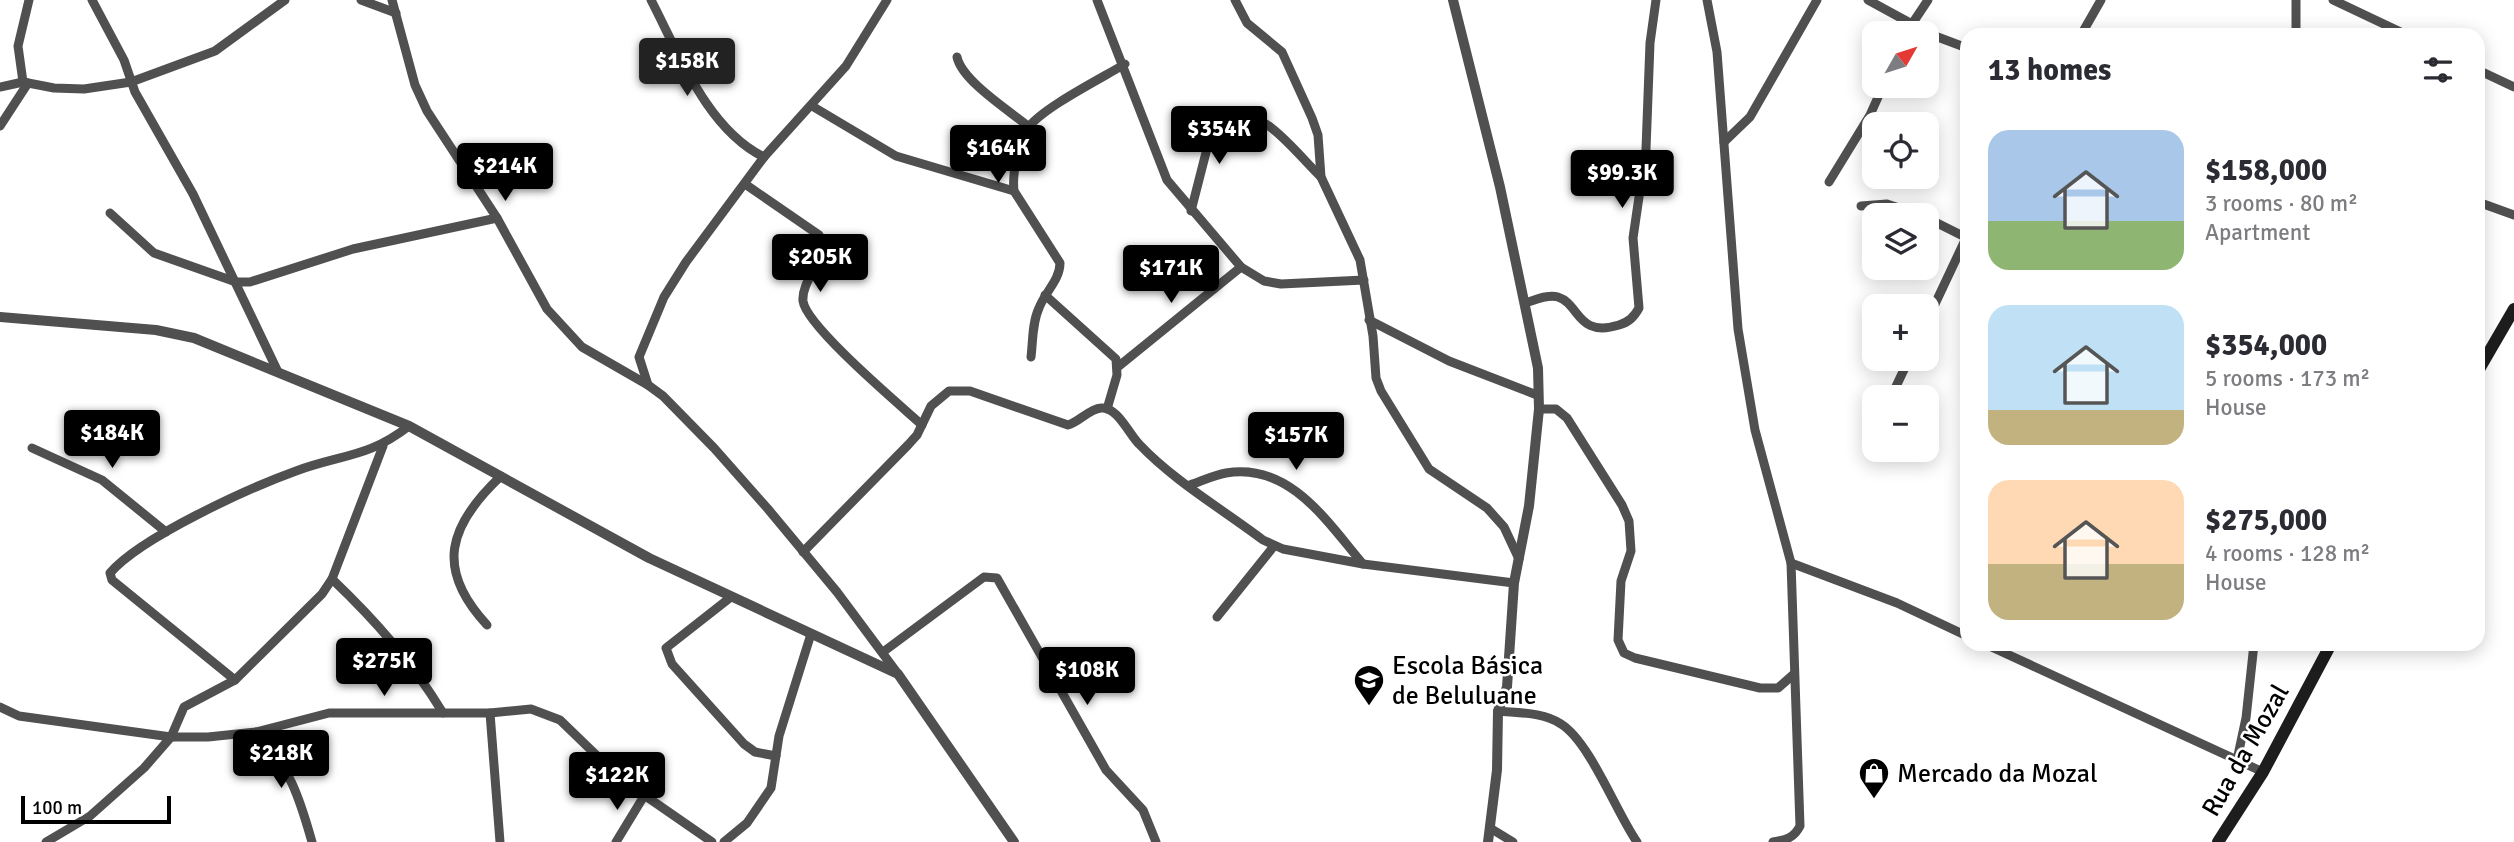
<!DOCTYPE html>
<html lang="en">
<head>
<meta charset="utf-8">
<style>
	:root { --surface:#fff; --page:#f2f2f3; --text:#2b2b33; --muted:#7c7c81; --accent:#000 }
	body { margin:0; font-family:Signika,sans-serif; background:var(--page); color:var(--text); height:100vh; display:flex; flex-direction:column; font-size:26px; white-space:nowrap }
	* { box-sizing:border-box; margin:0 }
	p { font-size:23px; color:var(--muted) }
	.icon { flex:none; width:38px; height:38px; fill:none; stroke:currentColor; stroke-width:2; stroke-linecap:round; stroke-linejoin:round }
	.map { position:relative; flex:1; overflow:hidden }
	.drawer { position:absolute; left:1960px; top:28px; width:525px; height:623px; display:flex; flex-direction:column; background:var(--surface); border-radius:21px; box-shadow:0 4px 18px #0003 }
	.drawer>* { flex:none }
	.needle { width:46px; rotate:51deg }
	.controls { position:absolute; left:1862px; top:21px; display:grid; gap:14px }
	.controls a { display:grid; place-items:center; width:77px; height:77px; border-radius:14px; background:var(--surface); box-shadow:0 4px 18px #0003; font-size:35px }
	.scale { position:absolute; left:21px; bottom:18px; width:150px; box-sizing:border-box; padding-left:7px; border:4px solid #000; border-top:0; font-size:19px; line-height:24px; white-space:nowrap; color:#000; -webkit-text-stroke:5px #fff; paint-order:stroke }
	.price { position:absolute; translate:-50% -60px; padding:0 16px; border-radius:7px; background:var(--accent); color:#fff; font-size:23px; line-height:46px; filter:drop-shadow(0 2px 4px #0008) }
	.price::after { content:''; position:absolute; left:50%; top:42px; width:21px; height:16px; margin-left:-10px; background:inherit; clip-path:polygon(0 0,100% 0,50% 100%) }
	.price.active { background:#222; color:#fff }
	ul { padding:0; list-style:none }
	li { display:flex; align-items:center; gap:21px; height:175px; padding:0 28px }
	li span { display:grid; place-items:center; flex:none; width:196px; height:140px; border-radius:21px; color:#555 }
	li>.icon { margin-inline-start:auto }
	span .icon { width:84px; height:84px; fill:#fffc; stroke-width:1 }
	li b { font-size:30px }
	h2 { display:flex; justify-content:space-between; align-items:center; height:84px; padding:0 28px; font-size:30px }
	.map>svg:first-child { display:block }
</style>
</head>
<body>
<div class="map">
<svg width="2514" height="842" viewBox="0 0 2514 842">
	<rect width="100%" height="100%" fill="#fff"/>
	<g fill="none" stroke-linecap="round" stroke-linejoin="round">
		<g stroke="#505050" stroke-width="9">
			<path d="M92,0L124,60L135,92L193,194L278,372"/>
			<path d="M361,0L396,13"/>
			<path d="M392,0L415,85L427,111L497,218L547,309L582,347L648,385"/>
			<path d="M651,0C679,54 708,130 764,157"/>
			<path d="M887,0L846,66L764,157L686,262L664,297L639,357L648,385L663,396L714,448L768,509L837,592L898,674"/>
			<path d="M1097,0L1167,180L1241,267L1264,281L1281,284L1364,280"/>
			<path d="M1235,0L1247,23L1282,52L1312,118L1318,135L1321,177L1360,260L1373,336L1376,378L1381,391L1429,469L1487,508L1504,527L1519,559"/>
			<path d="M1707,0L1717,52L1738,329L1755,430L1791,563L1800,826C1794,838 1786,840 1773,842"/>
			<path d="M1868,0L1912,24L1908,33"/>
			<path d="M2333,0L2407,35"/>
			<path d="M1927,33L1912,24L1928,0"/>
			<path d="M1927,33L1967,48"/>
			<path d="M2081,35L2101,0"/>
			<path d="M2296,35V0"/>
			<path d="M957,57C962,81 1010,111 1029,127"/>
			<path d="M2478,70L2514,87"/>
			<path d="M23,82L18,46L29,0"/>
			<path d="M0,87L23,82L54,88L84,89L131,82L215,51L285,0"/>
			<path d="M812,106L896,156L1014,191"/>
			<path d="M0,126L28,83"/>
			<path d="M1724,142L1750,117L1817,0"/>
			<path d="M1829,182L1870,115L1883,86"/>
			<path d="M745,184L819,235C832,256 801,278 803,301C806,326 900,405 922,425"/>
			<path d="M2478,202L2514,215"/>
			<path d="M1861,206L1887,204L1920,215"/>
			<path d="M1191,211L1212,129L1234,112C1268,113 1297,154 1321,177"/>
			<path d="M110,213L154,253L236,282H250L353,249L497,218"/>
			<path d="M1927,218L1967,238"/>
			<path d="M1045,295L1116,359L1117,375L1107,409"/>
			<path d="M1525,303C1535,300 1548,294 1558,297C1580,304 1577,338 1619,325C1629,322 1634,317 1639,308L1633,238L1646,149L1650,43L1656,0"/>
			<path d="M1369,320L1449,361L1537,395"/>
			<path d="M1927,321L1967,236"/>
			<path d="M1031,357C1033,341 1032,323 1039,308C1045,292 1060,280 1060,263L1014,191C1012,174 1018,143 1028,128C1042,108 1102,78 1125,64"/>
			<path d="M1119,366L1241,267"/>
			<path d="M1891,397L1909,359"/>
			<path d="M1539,409H1556L1567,418L1622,505L1629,521L1631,551L1621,581L1618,640L1624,653L1635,658L1760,688H1778L1794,674"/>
			<path d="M32,448L102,480L166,532"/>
			<path d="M1190,485C1202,481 1214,475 1226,473C1290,462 1328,523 1363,564"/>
			<path d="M803,552L908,445L917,435L931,406L949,391H970L1068,425C1079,422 1089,409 1101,408C1117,406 1129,434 1139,444C1174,481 1222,509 1263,540L1283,549L1363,564L1514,583"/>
			<path d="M1791,563L1897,603L1967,636"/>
			<path d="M332,579C376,621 412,662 443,713"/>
			<path d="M731,597L666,648L672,664L744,744L755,752L776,756"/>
			<path d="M1217,617L1274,546"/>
			<path d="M487,625C435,569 448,526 501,476"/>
			<path d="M1985,644L2263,772"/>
			<path d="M883,652L984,577L997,578L1106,770L1143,810L1156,842"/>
			<path d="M235,680L112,580L110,573C141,537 249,488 296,471C342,454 368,458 409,426"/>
			<path d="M0,707L19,716L171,737H208L256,732L329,713H490L531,709L560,720L621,779L712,842"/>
			<path d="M1498,711C1518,713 1544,712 1561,724C1590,742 1616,812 1637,842"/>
			<path d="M490,713L500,842"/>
			<path d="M256,732C290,768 299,796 312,842"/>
			<path d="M2237,760L2246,718L2254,644"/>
			<path d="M1490,828L1513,842"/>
			<path d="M46,842L90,816L144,768L171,737L184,707L235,680L322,594L332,579L383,446"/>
			<path d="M616,842L644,796"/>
			<path d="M724,842L747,823L771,788L779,736L811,634"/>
		</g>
		<g stroke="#505050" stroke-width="10">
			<path d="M1453,0L1500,187L1538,368L1539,409L1529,506L1514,583L1507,687L1498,711L1497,770L1488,842"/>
			<path d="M0,317L156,330L194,338L409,426L649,558L898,674L1014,842"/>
		</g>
		<g stroke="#1d1d1d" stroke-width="12">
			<path d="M2478,371L2514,309"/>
			<path d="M2218,842L2263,772L2331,644"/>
		</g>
	</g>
	<defs>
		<g id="school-pin" transform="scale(1.575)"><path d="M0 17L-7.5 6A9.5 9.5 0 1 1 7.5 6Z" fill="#000" stroke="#fff"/><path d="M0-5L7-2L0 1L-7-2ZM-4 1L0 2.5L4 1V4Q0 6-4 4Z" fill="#fff"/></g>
		<g id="shop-pin" transform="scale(1.575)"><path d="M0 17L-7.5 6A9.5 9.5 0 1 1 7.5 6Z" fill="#000" stroke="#fff"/><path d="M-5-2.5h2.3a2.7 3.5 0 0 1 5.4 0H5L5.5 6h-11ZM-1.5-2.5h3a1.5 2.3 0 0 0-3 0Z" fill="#fff"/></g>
	</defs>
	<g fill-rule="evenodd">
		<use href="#school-pin" x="1369" y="680"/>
		<use href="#shop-pin" x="1874" y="773"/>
	</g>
	<g text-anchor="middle" stroke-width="5" stroke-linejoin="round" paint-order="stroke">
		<g font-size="26" fill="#000" stroke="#fff" text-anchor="start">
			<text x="1392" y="674">Escola Básica<tspan x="1392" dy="30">de Beluluane</tspan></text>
			<text x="1897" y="782">Mercado da Mozal</text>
		</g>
		<g font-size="26" fill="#000" stroke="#fff">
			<text transform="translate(2245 750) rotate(-60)" y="9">Rua da Mozal</text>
		</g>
	</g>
</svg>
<div class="controls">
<a><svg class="needle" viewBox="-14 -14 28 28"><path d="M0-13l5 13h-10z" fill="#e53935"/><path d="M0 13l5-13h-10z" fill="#7c7c81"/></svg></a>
<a><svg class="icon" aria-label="locate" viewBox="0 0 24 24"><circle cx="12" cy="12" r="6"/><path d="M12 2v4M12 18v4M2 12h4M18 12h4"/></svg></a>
<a><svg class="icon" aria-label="layers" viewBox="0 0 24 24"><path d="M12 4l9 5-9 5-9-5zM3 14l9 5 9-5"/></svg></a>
<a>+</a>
<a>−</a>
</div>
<div class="scale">100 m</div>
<b class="price active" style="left:687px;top:98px">$158K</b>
<b class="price" style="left:1219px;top:166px">$354K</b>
<b class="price" style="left:998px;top:185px">$164K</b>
<b class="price" style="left:505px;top:203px">$214K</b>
<b class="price" style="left:1622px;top:210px">$99.3K</b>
<b class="price" style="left:820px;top:294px">$205K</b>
<b class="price" style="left:1171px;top:305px">$171K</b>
<b class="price" style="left:112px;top:470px">$184K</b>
<b class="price" style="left:1296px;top:472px">$157K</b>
<b class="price" style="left:384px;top:698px">$275K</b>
<b class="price" style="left:1087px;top:707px">$108K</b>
<b class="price" style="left:281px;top:790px">$218K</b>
<b class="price" style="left:617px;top:812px">$122K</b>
<section class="drawer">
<h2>13 homes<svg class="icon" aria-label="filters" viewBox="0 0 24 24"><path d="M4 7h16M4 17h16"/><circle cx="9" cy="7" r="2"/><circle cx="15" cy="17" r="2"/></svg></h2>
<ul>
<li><span style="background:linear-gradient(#a9c7e8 65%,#8fb573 0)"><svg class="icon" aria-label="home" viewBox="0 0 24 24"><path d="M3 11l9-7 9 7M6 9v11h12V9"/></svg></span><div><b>$158,000</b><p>3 rooms · 80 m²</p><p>Apartment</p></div></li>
<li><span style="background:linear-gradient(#bfe0f5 75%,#c2b280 0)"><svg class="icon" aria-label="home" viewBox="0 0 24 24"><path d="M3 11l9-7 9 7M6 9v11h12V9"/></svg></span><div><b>$354,000</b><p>5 rooms · 173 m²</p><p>House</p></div></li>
<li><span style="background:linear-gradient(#ffd9b3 60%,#c2b280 0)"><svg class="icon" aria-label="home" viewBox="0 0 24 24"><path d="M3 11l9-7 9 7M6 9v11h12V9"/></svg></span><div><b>$275,000</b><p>4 rooms · 128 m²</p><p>House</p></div></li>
</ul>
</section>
</div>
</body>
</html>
